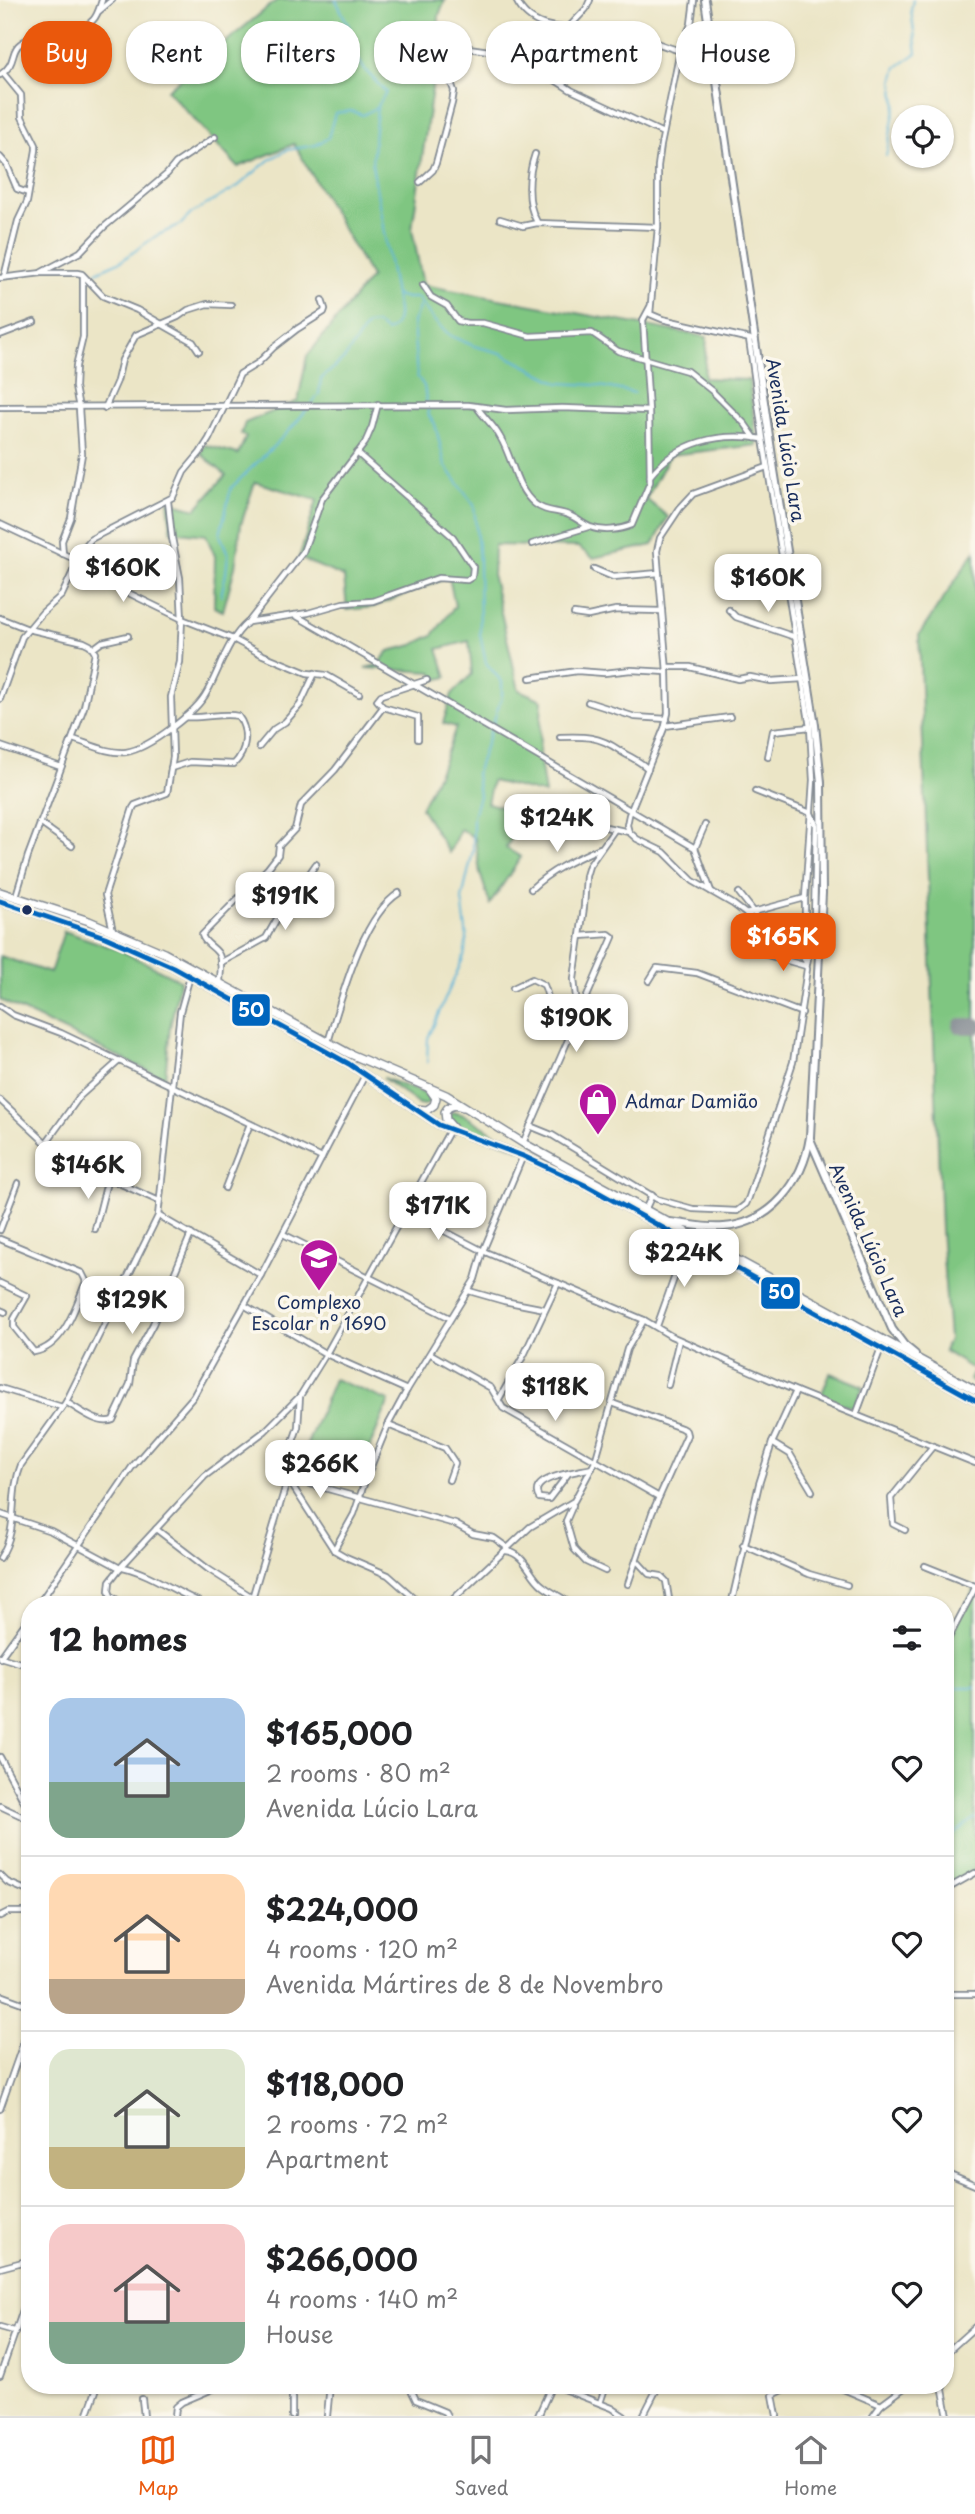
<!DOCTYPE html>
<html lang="en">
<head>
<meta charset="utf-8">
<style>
	:root { --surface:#fff; --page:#f2f2f2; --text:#202124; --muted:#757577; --line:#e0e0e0; --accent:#ea580c }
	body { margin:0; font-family:"Playpen Sans",sans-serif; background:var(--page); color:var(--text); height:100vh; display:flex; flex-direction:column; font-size:26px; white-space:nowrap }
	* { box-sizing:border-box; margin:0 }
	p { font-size:23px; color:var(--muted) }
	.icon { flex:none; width:38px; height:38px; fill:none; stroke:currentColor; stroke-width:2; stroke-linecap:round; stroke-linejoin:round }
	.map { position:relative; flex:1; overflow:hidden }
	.drawer { position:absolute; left:21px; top:1596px; width:933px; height:798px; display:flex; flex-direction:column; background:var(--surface); border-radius:28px; box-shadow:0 2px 5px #0004 }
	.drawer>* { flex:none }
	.banner { position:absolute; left:21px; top:21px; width:934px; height:63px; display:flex; gap:14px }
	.controls { position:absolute; left:891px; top:105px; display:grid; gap:14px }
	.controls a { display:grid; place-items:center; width:63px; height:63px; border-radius:50%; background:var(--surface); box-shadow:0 2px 5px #0004; font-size:35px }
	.price { position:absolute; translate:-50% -60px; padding:0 16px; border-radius:14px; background:#fff; color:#222; font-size:23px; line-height:46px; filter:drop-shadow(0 2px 4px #0008) }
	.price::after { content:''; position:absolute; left:50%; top:42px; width:21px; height:16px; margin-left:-10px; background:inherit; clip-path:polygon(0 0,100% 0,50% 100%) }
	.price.current { background:var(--accent); color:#fff }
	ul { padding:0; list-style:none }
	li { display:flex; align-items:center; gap:21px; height:175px; padding:0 28px }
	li+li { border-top:2px solid var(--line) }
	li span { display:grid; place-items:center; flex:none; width:196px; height:140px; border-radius:21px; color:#555 }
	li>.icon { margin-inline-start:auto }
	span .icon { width:84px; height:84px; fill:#fffc; stroke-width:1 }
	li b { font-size:30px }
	h2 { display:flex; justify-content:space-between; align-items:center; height:84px; padding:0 28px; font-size:30px }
	.chip { padding:0 24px; border-radius:28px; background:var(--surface); box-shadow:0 2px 5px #0004; font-size:24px; line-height:63px }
	.chip.current { background:var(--accent); color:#fff }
	.tab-bar { display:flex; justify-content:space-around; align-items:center; height:98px; border-top:2px solid var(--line); background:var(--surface); font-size:19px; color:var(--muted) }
	.tab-bar a { display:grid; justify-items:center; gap:4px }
	.tab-bar .current { color:var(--accent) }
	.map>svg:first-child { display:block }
</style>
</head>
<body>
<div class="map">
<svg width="975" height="2416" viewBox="0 0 975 2416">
	<rect width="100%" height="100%" fill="#fbf7ec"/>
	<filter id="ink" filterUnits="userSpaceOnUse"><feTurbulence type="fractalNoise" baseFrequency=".0143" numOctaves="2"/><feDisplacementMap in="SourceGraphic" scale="14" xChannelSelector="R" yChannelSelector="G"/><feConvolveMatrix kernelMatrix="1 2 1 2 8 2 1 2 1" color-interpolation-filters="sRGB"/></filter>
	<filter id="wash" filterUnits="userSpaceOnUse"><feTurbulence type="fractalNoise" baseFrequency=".00686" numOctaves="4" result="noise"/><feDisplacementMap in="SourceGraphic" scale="28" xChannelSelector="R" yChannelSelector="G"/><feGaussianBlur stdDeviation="1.57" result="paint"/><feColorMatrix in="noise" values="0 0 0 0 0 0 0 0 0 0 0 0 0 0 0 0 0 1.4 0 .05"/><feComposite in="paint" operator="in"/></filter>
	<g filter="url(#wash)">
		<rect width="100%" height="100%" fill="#ebe5c6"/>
		<g fill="#7fc681" stroke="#4d7a70" stroke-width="2">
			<path d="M277,0H445L439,15L438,47L412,229L423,285L707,337L704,378L749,380L757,445L670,455L646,499L668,517L653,545L593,558L578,547L494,545L493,578L519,690L542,700L539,754L545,794L492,781L487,803L526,813L506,848L521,857L490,904L480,873L475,838L460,829L449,853L421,808L441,768L456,727L443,723L452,694L472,674L469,641L438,649L447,677L435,680L432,672L365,668L377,665L389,651L413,645L433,635L455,606L449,577L373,607L347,610L344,577L299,558L317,500L255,482L241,524L235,567L223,611L214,607L215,556L206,535L171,531L168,501L196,509L226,475L200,453L205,445L238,454L246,437L241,434L245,423L298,401L307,356L371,277L294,144L238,167L167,90Z"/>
			<path d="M975,551V1384L969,1380L974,1370L944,1351L949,1339L941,1230L919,635Z"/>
			<path d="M64,931L122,951L180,980L170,1027L165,1079L0,1000V956L50,973Z"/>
			<path d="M383,1078L423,1093L428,1097L429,1102L425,1105L419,1104Z"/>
			<path d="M452,1112L464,1115L520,1149L455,1124L449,1118Z"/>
			<path d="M830,1373L863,1386L854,1409L821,1396Z"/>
			<path d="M334,1379L389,1401L355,1482L301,1459Z"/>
			<path d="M975,1588V1873L945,1890V1645Z"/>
		</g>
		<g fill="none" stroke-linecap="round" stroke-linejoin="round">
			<g stroke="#5bb4d8" stroke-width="2">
				<path d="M377,107L372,164L395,295L407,298H418L421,303L413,322L417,376L424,386L429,416L435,424L445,465L474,505L479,560L480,634L486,663L502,682V696L476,774L479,796L473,816V851L462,899L467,939L464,956L428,1038L427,1063"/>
				<path d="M886,156L896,103L893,81L897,67L917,53L911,10L913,0"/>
				<path d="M96,272L121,261L156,236L180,225L192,213L237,187L269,160L287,150L316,145L328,138L335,113L351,111L363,115L377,107L386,92L365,70L356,56L350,29L336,0"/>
				<path d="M421,303L437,324L451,336L474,346L501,353L559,383L595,385L635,393"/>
				<path d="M312,404L319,394L321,379L345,358L367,325L376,324L387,332C402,323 399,311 395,296"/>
				<path d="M221,596L226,573L228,554L220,535L231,488L289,431L308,408"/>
				<path d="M945,1687H975"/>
				<path d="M945,1840L975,1818"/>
			</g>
			<path stroke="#838a92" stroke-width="16" d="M961,1026H975"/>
		</g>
	</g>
	<g filter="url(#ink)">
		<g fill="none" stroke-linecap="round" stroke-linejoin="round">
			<g stroke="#838a92" stroke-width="8">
				<g id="minor">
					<path d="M516,0C535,39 578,24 613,31C636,35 658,44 680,51"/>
					<path d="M694,0L691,24L680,51L661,145L658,166V227L650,314L662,319L750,339"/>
					<path d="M99,11L112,0"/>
					<path d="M569,27L586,9L590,0"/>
					<path d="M543,72L563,28"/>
					<path d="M3,73L21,95L22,117L36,145V150L27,202L18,221L4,277"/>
					<path d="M0,75C17,64 10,51 20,44C40,28 75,39 93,20C98,15 100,6 102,0"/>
					<path d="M535,154C528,174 526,203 537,222"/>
					<path d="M0,157L7,165L17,189L28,193"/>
					<path d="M420,182L433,170L436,163L452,103L454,91L448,74L451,53L455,46L496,52L530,64L571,90L663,133"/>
					<path d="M500,219L523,226L537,223L658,227"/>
					<path d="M42,272L80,252L104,227L167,174L176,163L215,137"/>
					<path d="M0,278L42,273H77L82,274L103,296L137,310L193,342L199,351"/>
					<path d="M423,285L431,297L447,306L458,321L467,323H483L530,336L592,333L618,351L687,371L712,391L745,424L755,438"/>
					<path d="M0,335L34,322"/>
					<path d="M0,407L468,405L506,410L562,408L649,411"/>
					<path d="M477,407C484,418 494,425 500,437C513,458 515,488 535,504C546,513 559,510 571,516C578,519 583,524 590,527C603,532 620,530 632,525L650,482L649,411L643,320L650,307"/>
					<path d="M105,408L117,381L122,360L136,335L178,317L188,310L207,304L231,305"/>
					<path d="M650,476C678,441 720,432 763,439"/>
					<path d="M0,524L74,559"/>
					<path d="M532,544L588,527"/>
					<path d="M63,554L62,541L71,518L82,454L79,408L75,387L76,366L83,337V276"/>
					<path d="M75,567L182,619L233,639L263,655L307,673L326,675L359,694"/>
					<path d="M594,569L613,577L659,573"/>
					<path d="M729,610L736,617L795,637"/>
					<path d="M574,614L588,616L616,610L662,611"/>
					<path d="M295,615L695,848L711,891"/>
					<path d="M0,618L28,629L84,642L90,645L95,653L84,707L28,856L16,896"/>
					<path d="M250,620L303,552L322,499L365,443L372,427L378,404"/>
					<path d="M94,648L102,642L128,636"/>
					<path d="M667,667H690L738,679L750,677L771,681L803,679"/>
					<path d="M530,678L577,671L604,673L631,670L667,672"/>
					<path d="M0,699L22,637L42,613L62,595L75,567L74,559L91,539L173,497L184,472L200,453L209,439L240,374L258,363L274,347L297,329L324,312L325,309L322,300"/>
					<path d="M588,702L635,717L667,719"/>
					<path d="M665,726L730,717"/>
					<path d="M560,737C584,736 599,736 619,750C629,757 639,760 648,769"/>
					<path d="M73,739C89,744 109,754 126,752C148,749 197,712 207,692C220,669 227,640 248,622L308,613L343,603L373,601L438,578L467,580L472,577L473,567L453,537L357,453"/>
					<path d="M418,739V717L383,707L377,700L381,695L427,680"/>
					<path d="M0,746L61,767"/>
					<path d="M259,747L274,729L285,722L300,705L315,673"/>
					<path d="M768,757L773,731L810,727"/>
					<path d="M171,768L190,762L234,764C247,751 249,730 238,716C223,712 203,719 185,717"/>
					<path d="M755,791L811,813L816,825L814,920L807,964"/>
					<path d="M534,821L564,818L629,832L637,839L664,852L693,881L733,904L804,958"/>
					<path d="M40,823L72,846"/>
					<path d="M629,832L627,825L629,815L665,726L668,713L667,672L657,551L660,538L680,508L693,494L767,467"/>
					<path d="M695,848L705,825"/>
					<path d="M531,889C551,870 575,859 600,848"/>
					<path d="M739,893L754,912L757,921"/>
					<path d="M746,914L805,898"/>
					<path d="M113,931L105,895L133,808L135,805L167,793L173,757L171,697L180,662L182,619L180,578L172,538L168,501"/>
					<path d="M767,955L806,966"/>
					<path d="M220,963L266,938L295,887L305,880L316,864"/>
					<path d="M649,981L657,968L697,973L802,1013"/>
					<path d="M220,983C220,974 223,961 218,953C212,945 205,944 202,935L268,868L278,855L279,846L295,829L301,805L335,770L383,707"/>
					<path d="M513,988L532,979L544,985C554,1008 544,1022 570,1038"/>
					<path d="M0,1006L13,1015L61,1033L322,1158"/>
					<path d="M578,1016L574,979L584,907L586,876L589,866L615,829"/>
					<path d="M328,1042C341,1000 362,916 399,893"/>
					<path d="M0,1100L46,1143L92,1171L159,1201"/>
					<path d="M530,1126L552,1135L657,1199L693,1209L737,1211L746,1204L749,1197L793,1062L807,969L805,959V898L813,780L810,727L763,439L749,339"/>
					<path d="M46,1143L80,1096L119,1061"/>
					<path d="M523,1143L613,937L609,934L580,936"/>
					<path d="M225,1188L250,1124"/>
					<path d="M404,1210L483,1251L644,1320L671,1336L796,1391L975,1463"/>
					<path d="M645,1210L652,1195"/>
					<path d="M159,1216L261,1275"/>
					<path d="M95,1229L108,1178"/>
					<path d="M0,1230L18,1183"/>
					<path d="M283,1234L450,1318"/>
					<path d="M0,1239L82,1273L86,1281C76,1306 64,1347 34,1352L14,1327V1319L27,1296L0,1283"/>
					<path d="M469,1291L504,1301L545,1309"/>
					<path d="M80,1297L111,1312"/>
					<path d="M244,1305L326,1354L407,1390"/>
					<path d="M0,1310L5,1312"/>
					<path d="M657,1326L687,1242"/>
					<path d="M431,1354L491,1388L503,1408L659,1497"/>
					<path d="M668,1385L679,1340"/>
					<path d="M0,1388L62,1407"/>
					<path d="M499,1399L524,1355L558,1283"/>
					<path d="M66,1402C78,1409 99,1426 113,1420L130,1384L133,1361L153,1324L191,1234"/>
					<path d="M612,1403L681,1428L686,1431L687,1435L652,1513L628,1584"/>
					<path d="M856,1415L881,1348"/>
					<path d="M388,1425L445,1448L455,1463L449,1480"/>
					<path d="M772,1443L790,1454L812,1491"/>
					<path d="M568,1474L549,1499L539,1498C526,1477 577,1472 592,1468"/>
					<path d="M288,1478L455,1524L473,1534L494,1538L508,1548"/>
					<path d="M288,1479L334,1550L346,1557L388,1575L422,1605"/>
					<path d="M573,1505L566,1521L574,1549L586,1562L605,1571"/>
					<path d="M0,1514L51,1531L120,1568"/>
					<path d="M156,1529L208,1569L252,1597"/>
					<path d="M905,1530L893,1524L891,1498L933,1446"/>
					<path d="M743,1545L809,1574L847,1585"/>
					<path d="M334,1550L354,1514L365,1481L388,1425L407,1390L475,1279L483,1251L523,1156"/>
					<path d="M506,1551C525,1553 529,1575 542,1585C551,1593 562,1596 571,1605"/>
					<path d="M0,1558C20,1527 8,1497 21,1465L66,1402L158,1216L180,1012L190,976"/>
					<path d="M637,1561L649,1574L661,1576L666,1581L670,1605"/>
					<path d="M925,1566L975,1586"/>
					<path d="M123,1567C153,1574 177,1594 207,1605"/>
					<path d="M732,1601L748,1605"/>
					<path d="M38,1605L132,1467L193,1397L261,1275L365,1075"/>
					<path d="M125,1605L111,1596L109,1591L110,1581L120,1568L205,1476L265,1431L300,1396L326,1354L450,1130"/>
					<path d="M250,1605L288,1478V1456L298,1427L300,1396"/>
					<path d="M447,1605L530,1527L574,1501L595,1462L627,1349L644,1320"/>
					<path d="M731,1605L759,1484L772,1443L796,1391"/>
					<path d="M945,1645L975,1588"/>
					<path d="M0,1657L30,1666"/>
					<path d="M0,1658L30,1616"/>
					<path d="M0,1757L30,1813"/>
					<path d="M0,1806L30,1820"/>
					<path d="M0,1875L7,1882L30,1892"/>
					<path d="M945,1890L975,1873"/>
					<path d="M0,1916L8,1912H30"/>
					<path d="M945,1994H975"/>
					<path d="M0,1995L30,2006"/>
					<path d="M0,2109L30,2024"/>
					<path d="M945,2172L975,2185"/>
					<path d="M0,2268L30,2260"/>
					<path d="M0,2327L14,2331"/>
					<path d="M945,2354L975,2327"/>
					<path d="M0,2376L30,2290"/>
					<path d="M409,2385L416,2400L445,2412L447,2416"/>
					<path d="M553,2385L612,2408L624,2416"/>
					<path d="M834,2385L881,2405"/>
					<path d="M942,2385L948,2416"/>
					<path d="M142,2399L144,2416"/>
					<path d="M600,2403L606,2385"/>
					<path d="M87,2416L98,2385"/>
					<path d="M175,2416L176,2407L182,2402L222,2385"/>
					<path d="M292,2416V2385"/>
					<path d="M327,2416L330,2385"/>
					<path d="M538,2416L552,2385"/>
					<path d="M643,2416L659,2385"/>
					<path d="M777,2416L773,2395L793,2385"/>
					<path d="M873,2416L881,2405L908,2385"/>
				</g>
			</g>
			<g stroke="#838a92" stroke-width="10">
				<g id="secondary">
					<path d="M810,1139L892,1329L904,1345L915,1354"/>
					<path d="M670,1222C688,1224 707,1229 724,1227C772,1223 803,1182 810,1137L822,893L821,782L815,725L774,470L705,0"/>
				</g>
			</g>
			<g stroke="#838a92" stroke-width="10">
				<g id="primary">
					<path d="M0,892L89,921L164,953L348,1053L446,1095L523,1143L975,1390"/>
					<path d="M0,901L105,937L173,967L349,1064L439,1125L523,1156L587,1186L975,1400"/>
					<path d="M415,1109L427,1110L434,1105L436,1098L429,1088"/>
					<path d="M453,1128L446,1120L445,1112C449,1104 455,1105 463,1107"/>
				</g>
			</g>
			<use href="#minor" stroke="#fff" stroke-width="4.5"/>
			<use href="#secondary" stroke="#fff" stroke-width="6"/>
			<use href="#primary" stroke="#fff" stroke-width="7"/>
			<g stroke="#fbf7ec" stroke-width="10">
				<path id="bus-1" d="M0,901L105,937L173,967L349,1064L439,1125L523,1156L587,1186L975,1400"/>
			</g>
			<use href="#bus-1" stroke="#0065bd" stroke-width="5"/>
		</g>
	</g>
	<defs>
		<g id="shop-pin" transform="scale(2.0125)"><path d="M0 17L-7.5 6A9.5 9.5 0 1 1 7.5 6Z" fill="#b5179e" stroke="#fbf7ec"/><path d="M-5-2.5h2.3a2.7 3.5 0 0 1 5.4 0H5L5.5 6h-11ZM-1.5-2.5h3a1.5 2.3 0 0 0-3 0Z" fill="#fff"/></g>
		<g id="school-pin" transform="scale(2.0125)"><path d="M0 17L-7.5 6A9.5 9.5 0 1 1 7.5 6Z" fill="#b5179e" stroke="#fbf7ec"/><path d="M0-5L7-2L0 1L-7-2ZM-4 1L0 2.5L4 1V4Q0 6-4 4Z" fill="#fff"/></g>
	</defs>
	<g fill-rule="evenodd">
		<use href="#shop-pin" x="598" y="1102"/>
		<use href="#school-pin" x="319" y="1258"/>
	</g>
	<circle fill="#1b2f5e" stroke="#fbf7ec" stroke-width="2.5" cx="27" cy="910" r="6"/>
	<g text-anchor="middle" stroke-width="7" stroke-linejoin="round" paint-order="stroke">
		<g font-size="18" fill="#1b2f5e" stroke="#fbf7ec">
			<text transform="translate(785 440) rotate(81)" y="6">Avenida Lúcio Lara</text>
			<text transform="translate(868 1240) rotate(66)" y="6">Avenida Lúcio Lara</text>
		</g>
		<g font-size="18" fill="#1b2f5e" stroke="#fbf7ec" text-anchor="start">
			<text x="625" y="1108">Admar Damião</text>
			<text x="319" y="1309" text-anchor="middle">Complexo<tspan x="319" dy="21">Escolar nº 1690</tspan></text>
		</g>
	</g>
	<g stroke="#fbf7ec" stroke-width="2.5">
		<rect x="231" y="993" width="40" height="34" rx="7" fill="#0065bd"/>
		<rect x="760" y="1276" width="41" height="34" rx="7" fill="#0065bd"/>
	</g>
	<g font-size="19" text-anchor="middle" font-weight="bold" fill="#fff">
		<text x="251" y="1017">50</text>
		<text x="781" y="1299">50</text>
	</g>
</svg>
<div class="controls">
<a><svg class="icon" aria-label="locate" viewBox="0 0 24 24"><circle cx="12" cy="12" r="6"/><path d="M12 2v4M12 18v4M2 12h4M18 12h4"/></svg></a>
</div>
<b class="price" style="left:123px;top:604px">$160K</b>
<b class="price" style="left:768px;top:614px">$160K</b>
<b class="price" style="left:557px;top:854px">$124K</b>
<b class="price" style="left:285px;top:932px">$191K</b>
<b class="price current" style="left:783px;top:973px">$165K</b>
<b class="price" style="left:576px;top:1054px">$190K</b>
<b class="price" style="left:88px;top:1201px">$146K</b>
<b class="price" style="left:438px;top:1242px">$171K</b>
<b class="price" style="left:684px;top:1289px">$224K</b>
<b class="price" style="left:132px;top:1336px">$129K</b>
<b class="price" style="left:555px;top:1423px">$118K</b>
<b class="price" style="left:320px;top:1500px">$266K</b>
<div class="banner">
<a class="chip current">Buy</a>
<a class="chip">Rent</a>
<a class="chip">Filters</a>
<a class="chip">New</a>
<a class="chip">Apartment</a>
<a class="chip">House</a>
</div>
<section class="drawer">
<h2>12 homes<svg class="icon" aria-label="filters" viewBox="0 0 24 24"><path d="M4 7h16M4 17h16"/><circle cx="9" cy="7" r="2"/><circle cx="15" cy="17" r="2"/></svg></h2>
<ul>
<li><span style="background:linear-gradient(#a9c7e8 60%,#7fa58c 0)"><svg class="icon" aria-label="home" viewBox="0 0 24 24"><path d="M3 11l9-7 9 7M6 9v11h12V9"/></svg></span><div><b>$165,000</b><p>2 rooms · 80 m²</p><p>Avenida Lúcio Lara</p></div><svg class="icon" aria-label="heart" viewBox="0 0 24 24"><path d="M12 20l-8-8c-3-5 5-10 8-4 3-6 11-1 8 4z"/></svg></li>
<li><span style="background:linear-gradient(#ffd9b3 75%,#b9a48a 0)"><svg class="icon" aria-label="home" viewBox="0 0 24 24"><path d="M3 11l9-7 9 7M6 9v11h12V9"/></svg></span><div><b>$224,000</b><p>4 rooms · 120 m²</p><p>Avenida Mártires de 8 de Novembro</p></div><svg class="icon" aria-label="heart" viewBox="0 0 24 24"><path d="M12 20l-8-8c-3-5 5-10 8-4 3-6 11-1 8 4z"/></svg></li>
<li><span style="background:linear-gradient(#dfe7d0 70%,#c2b280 0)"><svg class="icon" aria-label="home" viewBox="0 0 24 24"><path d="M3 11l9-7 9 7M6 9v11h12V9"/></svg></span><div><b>$118,000</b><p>2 rooms · 72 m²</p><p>Apartment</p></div><svg class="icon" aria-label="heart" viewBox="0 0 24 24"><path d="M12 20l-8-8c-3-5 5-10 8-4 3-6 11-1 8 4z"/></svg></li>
<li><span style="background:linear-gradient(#f6c9c9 70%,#7fa58c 0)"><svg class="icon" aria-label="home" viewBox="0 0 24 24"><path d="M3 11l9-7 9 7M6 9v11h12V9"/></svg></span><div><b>$266,000</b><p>4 rooms · 140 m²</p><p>House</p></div><svg class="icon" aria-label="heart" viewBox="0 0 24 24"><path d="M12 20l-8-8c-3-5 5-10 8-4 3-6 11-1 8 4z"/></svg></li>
</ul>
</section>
</div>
<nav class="tab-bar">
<a class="current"><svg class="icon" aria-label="map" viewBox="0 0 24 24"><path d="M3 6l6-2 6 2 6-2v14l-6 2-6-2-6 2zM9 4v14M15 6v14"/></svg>Map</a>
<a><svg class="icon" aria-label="saved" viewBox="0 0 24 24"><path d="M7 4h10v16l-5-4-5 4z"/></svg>Saved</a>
<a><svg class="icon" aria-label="home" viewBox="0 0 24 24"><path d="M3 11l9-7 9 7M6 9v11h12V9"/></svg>Home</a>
</nav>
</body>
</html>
